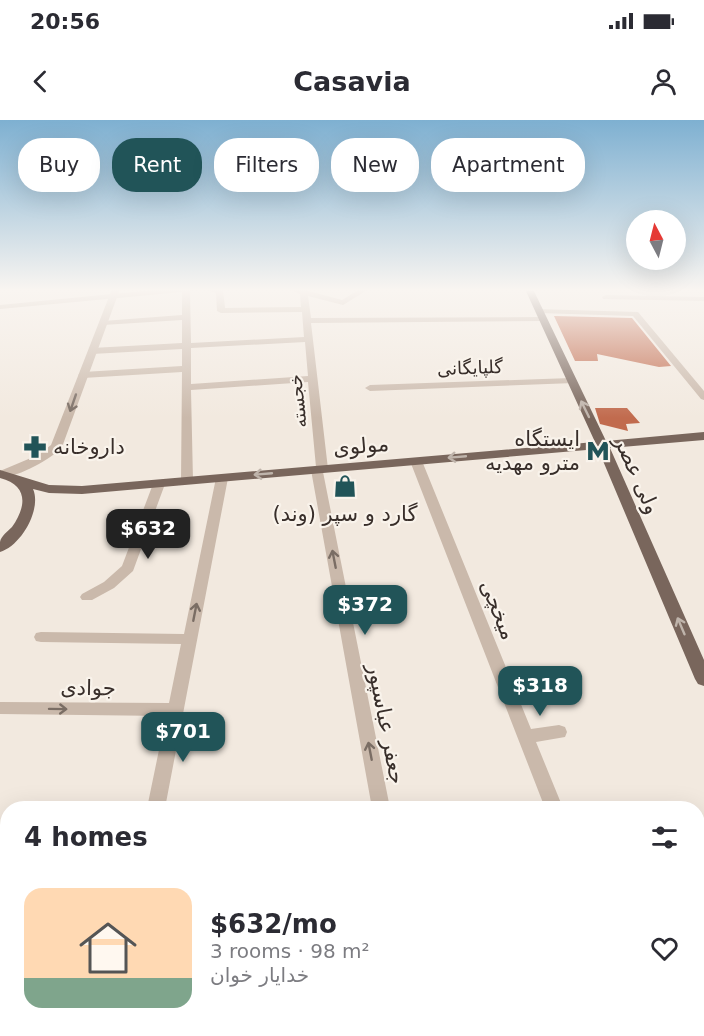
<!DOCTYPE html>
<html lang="en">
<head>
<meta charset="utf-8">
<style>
	:root { --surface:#fff; --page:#f7f7f7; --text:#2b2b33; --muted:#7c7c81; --line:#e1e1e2; --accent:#215458 }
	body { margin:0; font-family:"DejaVu Sans",Vazirmatn,sans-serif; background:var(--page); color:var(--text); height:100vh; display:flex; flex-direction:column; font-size:22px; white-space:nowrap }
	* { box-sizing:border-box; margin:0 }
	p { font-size:20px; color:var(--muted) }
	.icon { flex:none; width:33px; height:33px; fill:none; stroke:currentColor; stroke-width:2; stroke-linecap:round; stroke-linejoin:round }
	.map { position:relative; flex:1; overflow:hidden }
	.sheet { position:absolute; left:0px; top:681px; width:705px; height:236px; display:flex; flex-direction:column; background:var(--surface); border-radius:24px 24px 0 0; box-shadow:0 6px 24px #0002 }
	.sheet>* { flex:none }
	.hud { position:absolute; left:18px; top:18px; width:669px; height:54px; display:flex; gap:12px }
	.needle { width:39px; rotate:353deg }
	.tools { position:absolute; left:626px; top:90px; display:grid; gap:12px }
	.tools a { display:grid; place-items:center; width:60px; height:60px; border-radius:50%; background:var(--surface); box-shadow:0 6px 24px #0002; font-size:30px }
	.price { position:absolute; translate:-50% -51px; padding:0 14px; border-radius:12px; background:var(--accent); color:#fff; font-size:20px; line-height:39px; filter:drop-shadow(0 2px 3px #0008) }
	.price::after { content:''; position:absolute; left:50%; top:36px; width:18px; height:14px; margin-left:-9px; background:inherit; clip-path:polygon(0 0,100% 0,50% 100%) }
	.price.active { background:#222; color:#fff }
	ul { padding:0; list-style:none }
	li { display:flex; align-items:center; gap:18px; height:150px; padding:0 24px }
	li+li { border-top:2px solid var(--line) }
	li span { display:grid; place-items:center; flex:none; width:168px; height:120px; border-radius:18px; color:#555 }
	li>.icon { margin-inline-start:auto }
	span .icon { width:72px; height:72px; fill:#fffc; stroke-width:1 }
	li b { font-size:26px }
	h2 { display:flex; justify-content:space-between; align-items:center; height:72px; padding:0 24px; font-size:26px }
	.pill { padding:0 21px; border-radius:24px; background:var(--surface); box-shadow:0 6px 24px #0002; font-size:21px; line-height:54px }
	.pill.active { background:var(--accent); color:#fff }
	.status { display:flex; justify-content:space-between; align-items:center; height:42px; padding:0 30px; background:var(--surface); direction:ltr }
	.status svg { height:16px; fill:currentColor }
	header { display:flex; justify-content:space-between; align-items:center; height:78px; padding:0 24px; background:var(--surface); font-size:27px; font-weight:700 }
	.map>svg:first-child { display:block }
</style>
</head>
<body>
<div class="status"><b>20:56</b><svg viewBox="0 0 49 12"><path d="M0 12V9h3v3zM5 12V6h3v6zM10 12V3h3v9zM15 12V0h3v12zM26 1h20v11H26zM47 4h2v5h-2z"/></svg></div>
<header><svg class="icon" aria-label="back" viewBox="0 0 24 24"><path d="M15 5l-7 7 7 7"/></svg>Casavia<svg class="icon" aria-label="person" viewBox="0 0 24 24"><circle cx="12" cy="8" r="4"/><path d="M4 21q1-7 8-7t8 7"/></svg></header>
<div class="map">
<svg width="704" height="916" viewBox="0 0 704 916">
	<rect width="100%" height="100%" fill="#f2e9df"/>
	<g fill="#c16b4e">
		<path d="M554,196L632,198L671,246L659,247L597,234L598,241H575Z"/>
		<path d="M595,288H627L640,303L626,304L628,311L600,304Z"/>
	</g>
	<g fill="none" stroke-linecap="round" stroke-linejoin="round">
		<g fill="#cab9ab" fill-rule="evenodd">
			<path d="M163,169H195L190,171L191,223L304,217L302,192L221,193L217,191L216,173L203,169L223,170L225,188L301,187L300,174L288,169H301L342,180L360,169H369L343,185L308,176L311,198L542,197L546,199L542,201L311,203L328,349L323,352L390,688H372L311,350L316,347L308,262L191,270L193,361L187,364L181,361L182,252L83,258L78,255L83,252L182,246V229L92,234L88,231L92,228L182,223V200L103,205L99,203L103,201L182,195V172L0,189V185ZM305,222L308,256L191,264V228Z"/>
			<path d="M606,175L704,177V181L603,179L602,177Z"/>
			<path d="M536,189L638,192L704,271V280L701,279L633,196L539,193H536Z"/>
			<path d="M571,258L574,259V263L370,271L365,268L370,265Z"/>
			<path d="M416,338L422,341L531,609L559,605L565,607L567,612L565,617L536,622L563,688H545L410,341Z"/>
			<path d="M222,355L228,358L165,688H147L166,596L0,594V582L169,583L181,524L41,522L36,521L34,517L36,513L41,512L184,514L216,358Z"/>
			<path d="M159,361L165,364L133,451L114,468L92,480H82L80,477L82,474L104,462L122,446L153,364Z"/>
			<path d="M8,724V742L0,743V725Z"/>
			<path d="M704,734V752L698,753V735Z"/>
			<rect x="112" y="909" width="22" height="7"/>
		</g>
		<path fill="#cab9ab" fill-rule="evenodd" d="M112,169H120L62,327C52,339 15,359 0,357V351L38,335L51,325Z"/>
		<path fill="#79665c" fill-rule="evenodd" d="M525,169H533L606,321L704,312V320L610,328L704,540V566L698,564L695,559L598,329L82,374L49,373L33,369C42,389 21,426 0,432C0,428 0,425 0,422C1,416 8,411 12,407C27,386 28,365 0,358V350L49,365L82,366L595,322Z"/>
	</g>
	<defs><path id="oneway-shaft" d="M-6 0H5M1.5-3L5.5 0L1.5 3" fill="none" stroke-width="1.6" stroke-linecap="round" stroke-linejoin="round" transform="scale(1.5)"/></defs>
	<g stroke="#7a6d64">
		<use href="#oneway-shaft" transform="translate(73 283) rotate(109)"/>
		<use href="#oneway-shaft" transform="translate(334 439) rotate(-101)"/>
		<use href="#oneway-shaft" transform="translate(195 492) rotate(-79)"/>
		<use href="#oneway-shaft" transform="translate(58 589) rotate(1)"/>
		<use href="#oneway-shaft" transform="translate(370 631) rotate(-101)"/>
	</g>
	<g stroke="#bfb4ab">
		<use href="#oneway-shaft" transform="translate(585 289) rotate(-116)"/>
		<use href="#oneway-shaft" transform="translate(457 337) rotate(175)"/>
		<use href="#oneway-shaft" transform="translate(263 354) rotate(175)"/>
		<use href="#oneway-shaft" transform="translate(681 506) rotate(-113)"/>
	</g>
	<linearGradient id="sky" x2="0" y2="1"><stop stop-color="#7eb0d1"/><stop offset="0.57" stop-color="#f9f5f1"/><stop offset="1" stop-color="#f9f5f1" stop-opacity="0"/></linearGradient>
	<rect width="704" height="298" fill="url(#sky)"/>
	<defs>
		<g id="pharmacy-bare" transform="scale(1.8)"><path d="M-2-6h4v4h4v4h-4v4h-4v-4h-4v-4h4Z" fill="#215458" stroke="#f9f3eb" stroke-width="2.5" paint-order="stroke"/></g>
		<g id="metro-bare" transform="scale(1.8)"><path d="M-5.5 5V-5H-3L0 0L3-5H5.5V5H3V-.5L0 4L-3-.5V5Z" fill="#215458" stroke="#f9f3eb" stroke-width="2.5" paint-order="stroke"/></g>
		<g id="shop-bare" transform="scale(1.8)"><path d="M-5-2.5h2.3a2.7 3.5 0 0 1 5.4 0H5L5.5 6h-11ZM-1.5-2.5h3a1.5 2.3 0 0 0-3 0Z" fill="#215458" stroke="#f9f3eb" stroke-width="2.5" paint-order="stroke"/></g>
	</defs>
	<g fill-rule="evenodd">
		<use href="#pharmacy-bare" x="35" y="327"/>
		<use href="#metro-bare" x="598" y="331"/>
		<use href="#shop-bare" x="345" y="366"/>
	</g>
	<g text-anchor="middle" stroke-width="4.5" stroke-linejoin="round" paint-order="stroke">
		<g font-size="18" fill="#382e2a" stroke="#f9f3eb">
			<text transform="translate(470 248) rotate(-2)" y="6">گلپایگانی</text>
			<text transform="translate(298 281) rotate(-96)" y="6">خجسته</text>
		</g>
		<g font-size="21" fill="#382e2a" stroke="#f9f3eb" text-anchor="end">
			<text x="580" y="326">ایستگاه<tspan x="580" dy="24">مترو مهدیه</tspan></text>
			<text x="53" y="334" text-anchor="start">داروخانه</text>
			<text x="345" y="401" text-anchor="middle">گارد و سپر (وند)</text>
		</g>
		<g font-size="21" fill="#382e2a" stroke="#f9f3eb">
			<text transform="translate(361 326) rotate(-5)" y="7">مولوی</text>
			<text transform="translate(637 355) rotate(66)" y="7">ولی عصر</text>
			<text transform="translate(498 490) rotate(68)" y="7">میخچی</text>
			<text transform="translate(88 568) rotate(1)" y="7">جوادی</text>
			<text transform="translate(386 604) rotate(79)" y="7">جعفر عباسپور</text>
		</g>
	</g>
</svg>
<div class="tools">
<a><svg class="needle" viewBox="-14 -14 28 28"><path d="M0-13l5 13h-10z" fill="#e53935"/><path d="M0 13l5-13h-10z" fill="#7c7c81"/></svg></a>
</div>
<b class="price active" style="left:148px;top:440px">$632</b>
<b class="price" style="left:365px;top:516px">$372</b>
<b class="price" style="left:540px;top:597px">$318</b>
<b class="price" style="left:183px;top:643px">$701</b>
<div class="hud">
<a class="pill">Buy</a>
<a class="pill active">Rent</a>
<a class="pill">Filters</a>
<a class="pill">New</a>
<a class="pill">Apartment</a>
</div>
<section class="sheet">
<h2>4 homes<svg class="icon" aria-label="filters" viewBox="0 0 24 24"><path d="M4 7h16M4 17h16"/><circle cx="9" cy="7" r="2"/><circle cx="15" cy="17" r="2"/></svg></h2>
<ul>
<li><span style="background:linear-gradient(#ffd9b3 75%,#7fa58c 0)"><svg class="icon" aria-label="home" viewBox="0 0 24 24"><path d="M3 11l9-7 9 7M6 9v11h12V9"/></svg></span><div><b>$632/mo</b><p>3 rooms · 98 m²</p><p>خدایار خوان</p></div><svg class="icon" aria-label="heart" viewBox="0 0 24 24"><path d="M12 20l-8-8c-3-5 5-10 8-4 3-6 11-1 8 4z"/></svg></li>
</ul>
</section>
</div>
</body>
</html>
